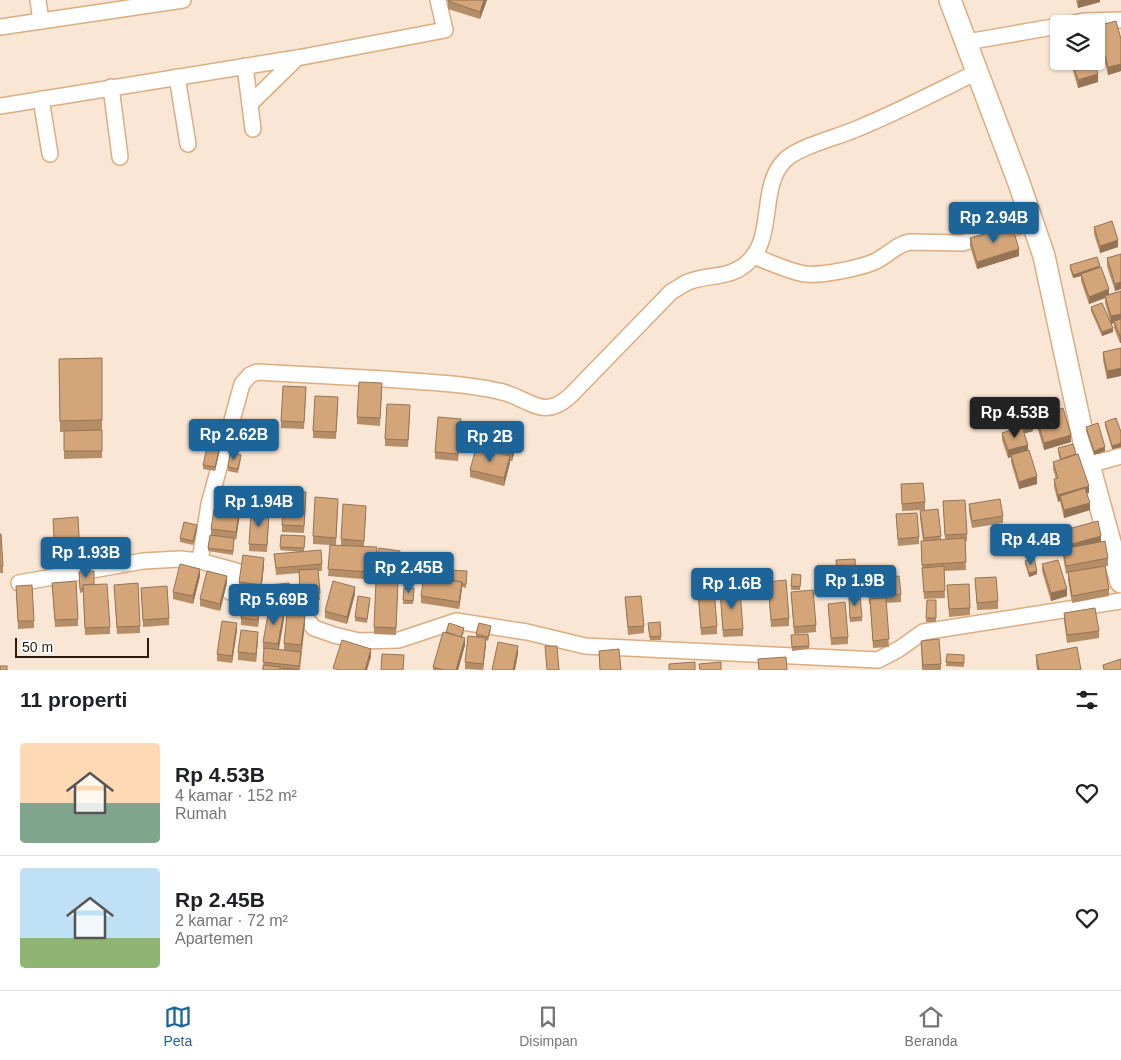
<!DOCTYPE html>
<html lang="id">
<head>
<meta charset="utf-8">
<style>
	:root { --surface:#fff; --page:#f2f2f2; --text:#202124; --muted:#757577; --line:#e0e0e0; --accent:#1d6498 }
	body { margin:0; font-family:Arial,sans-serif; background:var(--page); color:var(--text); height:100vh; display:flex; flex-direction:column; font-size:19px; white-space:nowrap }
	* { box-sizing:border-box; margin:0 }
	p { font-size:16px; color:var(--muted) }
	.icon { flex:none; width:28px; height:28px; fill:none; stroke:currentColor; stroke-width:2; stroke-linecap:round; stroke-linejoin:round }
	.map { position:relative; height:670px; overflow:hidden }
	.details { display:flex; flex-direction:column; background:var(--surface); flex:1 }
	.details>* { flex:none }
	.controls { position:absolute; left:1050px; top:15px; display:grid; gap:10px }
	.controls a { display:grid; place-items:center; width:55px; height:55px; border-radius:5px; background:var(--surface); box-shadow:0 1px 4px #0004; font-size:25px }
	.scale { position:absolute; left:15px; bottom:12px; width:134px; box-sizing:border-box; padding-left:5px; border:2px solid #2d1c0a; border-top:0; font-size:14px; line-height:18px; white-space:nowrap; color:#2d1c0a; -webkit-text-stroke:4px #fff; paint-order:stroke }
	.price { position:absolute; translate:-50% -42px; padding:0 11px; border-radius:5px; background:var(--accent); color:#fff; font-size:16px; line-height:32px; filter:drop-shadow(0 1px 2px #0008) }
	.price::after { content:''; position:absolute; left:50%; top:30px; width:15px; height:11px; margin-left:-8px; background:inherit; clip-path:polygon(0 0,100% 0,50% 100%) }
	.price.on { background:#222; color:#fff }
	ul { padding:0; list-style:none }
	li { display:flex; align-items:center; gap:15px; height:125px; padding:0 20px }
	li+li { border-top:1px solid var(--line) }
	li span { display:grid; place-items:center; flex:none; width:140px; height:100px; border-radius:5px; color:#555 }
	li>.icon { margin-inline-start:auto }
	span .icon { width:60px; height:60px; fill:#fffc; stroke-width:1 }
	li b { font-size:21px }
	h2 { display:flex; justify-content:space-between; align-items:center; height:60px; padding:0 20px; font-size:21px }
	.tab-bar { display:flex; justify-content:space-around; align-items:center; height:70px; border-top:1px solid var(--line); background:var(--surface); font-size:14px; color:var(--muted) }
	.tab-bar a { display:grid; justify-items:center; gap:2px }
	.tab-bar .on { color:var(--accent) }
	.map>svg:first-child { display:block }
</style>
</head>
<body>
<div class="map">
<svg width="1121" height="670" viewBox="0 0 1121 670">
	<rect width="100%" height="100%" fill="#f9e6d4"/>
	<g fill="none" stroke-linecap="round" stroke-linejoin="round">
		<g stroke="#dbad80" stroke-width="18">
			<g id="street">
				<path d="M38,0L41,21"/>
				<path d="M1071,24L1083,21L1121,20"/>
				<path d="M0,27L183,0"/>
				<path d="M967,42L1059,26"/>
				<path d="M245,66L253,129"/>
				<path d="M177,77L188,144"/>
				<path d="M111,87L120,157"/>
				<path d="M41,99L50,154"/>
				<path d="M250,104L297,58"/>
				<path d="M0,106L297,58L445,30L438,0"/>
				<path d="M753,256C770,262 787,271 805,274C821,276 861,268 876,261C888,255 897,244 910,242L962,243L1033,222"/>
				<path d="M1089,465L1121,456"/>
				<path d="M200,561L209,504L242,384L250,375L257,372C299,374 342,377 384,379C422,382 461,383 498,391C528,396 542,423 571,395L671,292C676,289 682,285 688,282C705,275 726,278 742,267C778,243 757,190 784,161C797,147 835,138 854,130C896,113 936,92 977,72"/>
				<path d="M19,583L143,561L180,559L200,561L236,571L230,592L293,604L314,628L334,635L359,641L399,640L456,621L527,632L585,646L878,660L899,649L923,632L1121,601"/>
			</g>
		</g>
		<g stroke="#dbad80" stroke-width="24">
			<path id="secondary" d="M950,0L1019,183L1044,256L1089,465L1121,582"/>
		</g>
		<use href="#street" stroke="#fff" stroke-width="15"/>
		<use href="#secondary" stroke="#fff" stroke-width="21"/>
	</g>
	<g fill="#b58e68">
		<path d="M448,0H487L480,19L448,9Z"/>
		<path d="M1076,0H1100V2L1078,8Z"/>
		<path d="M1097,26L1121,39V71L1108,75L1097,33Z"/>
		<path d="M1070,61H1094L1098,82L1078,88Z"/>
		<path d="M1094,227L1118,247L1100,253L1094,234Z"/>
		<path d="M970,238L1019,256L977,269L970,246Z"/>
		<path d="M1121,254V289L1115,291L1107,266V258Z"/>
		<path d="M1070,265L1109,294L1121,291L1120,343L1114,328V323L1111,324L1105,303V298L1089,304L1081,281V276L1073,278L1070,269Z"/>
		<path d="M1091,307L1113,332L1102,336L1091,311Z"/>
		<path d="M1121,348L1107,379L1103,360V352Z"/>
		<path d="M102,358V458L64,459V432H60L59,359Z"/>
		<path d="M382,391L380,426L357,424V417Z"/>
		<path d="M306,395L304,429L281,428V421Z"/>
		<path d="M338,404L336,439L313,438V431Z"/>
		<path d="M410,413L408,447L385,446V439Z"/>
		<path d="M1036,416L1071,442L1044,450L1036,423Z"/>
		<path d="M1020,421L1033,431L1024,433L1028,450L1037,484L1019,489L1011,462V457L1008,458L1002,440V433L1021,427Z"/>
		<path d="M1105,422L1121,432V447L1112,449L1105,426Z"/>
		<path d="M461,426L458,461L435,459V452Z"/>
		<path d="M1086,427L1105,451L1094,455L1086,431Z"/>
		<path d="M518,439L512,461H510L504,486L470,477V470L478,448V445Z"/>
		<path d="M221,445L215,471L203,469V465Z"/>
		<path d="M1058,448L1076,455L1089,493H1087L1090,510L1064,518L1060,501L1058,502L1054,487V479H1056L1053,469V462L1060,460L1058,452Z"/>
		<path d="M241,459L238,473L228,471V467Z"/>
		<path d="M901,484L925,502V510L902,511Z"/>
		<path d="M306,499L304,533L282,532V525Z"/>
		<path d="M943,501L967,534V541L965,542L966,570L944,571L945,598L924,599L921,548V541H923L920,518V511L941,536V540H945Z"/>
		<path d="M969,504L1003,516V523L972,528L969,512Z"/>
		<path d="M338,506L336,545H341V539L366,513L364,546L377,556L414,559L410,584L397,582L328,576L330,545L313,544V536Z"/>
		<path d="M240,513L236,540L234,539L233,555L208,551V548L211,535V529Z"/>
		<path d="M896,514L919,537V544L898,546Z"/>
		<path d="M53,519L80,554V561L55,563Z"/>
		<path d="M269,520L267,552L249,551V544Z"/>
		<path d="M197,529L193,545L180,542V538Z"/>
		<path d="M1068,529L1101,542L1108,558V566H1105L1109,589V596L1072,603L1068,580V573L1066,574L1063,556V549L1071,548L1068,536Z"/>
		<path d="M0,534L3,566V573H0Z"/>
		<path d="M281,535L305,536L304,551L322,564V571H318L320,600L300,601L299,573L276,575L274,554L300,552L280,550Z"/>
		<path d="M836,560L856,578V586L838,587Z"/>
		<path d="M1025,561L1037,574L1029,577L1025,564Z"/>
		<path d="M1042,564L1067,596L1051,601L1042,571Z"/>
		<path d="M264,565L261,592L239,589V582Z"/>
		<path d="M467,571L466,588L462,587L459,609L421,603V596L447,580Z"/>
		<path d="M79,572L94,584L110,627V634L85,635L83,592L80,593Z"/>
		<path d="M801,575L800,590H791V586Z"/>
		<path d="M200,576L193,604L173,599V592Z"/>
		<path d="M975,578L998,601V609L977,610Z"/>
		<path d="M867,579L901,594V602L886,603L889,647L873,648L870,604H869Z"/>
		<path d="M768,582L789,618V626L771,627Z"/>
		<path d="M52,583L78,619V626L55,627Z"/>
		<path d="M227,583L220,611L200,606V599Z"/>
		<path d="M114,585L140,626V633L117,634Z"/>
		<path d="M270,585L291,593V597L271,599Z"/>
		<path d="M947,585L970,608V615L949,617Z"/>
		<path d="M16,586L34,621V628L18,629Z"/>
		<path d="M141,588L169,618V625L143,627Z"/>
		<path d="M404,588H414L413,604H403Z"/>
		<path d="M398,589L396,635L374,634V627Z"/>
		<path d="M720,591L743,629V636L723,637Z"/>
		<path d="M698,592L717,626V634L701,635Z"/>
		<path d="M791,592L816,625V632L794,634Z"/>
		<path d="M355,594L347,624L325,618V611Z"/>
		<path d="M625,597L644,626V633L628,635Z"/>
		<path d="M927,600H936V622H926Z"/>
		<path d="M849,601L862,617V621L850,622Z"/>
		<path d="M370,602L367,623L355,621V617Z"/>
		<path d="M260,604L258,627L241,625V618Z"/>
		<path d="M828,604L848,637V644L831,645Z"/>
		<path d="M1064,613L1099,631V638L1067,643L1064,620Z"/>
		<path d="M284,619L279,649L284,650V643L305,623L300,670H263L264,649H263V642Z"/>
		<path d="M648,627L661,636V640H650Z"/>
		<path d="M237,630L232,663L217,661V654Z"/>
		<path d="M491,630L488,641L486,640L483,670L465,669V662L476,637V634Z"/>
		<path d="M464,632L462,637L465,645L458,670H433V667L446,633Z"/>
		<path d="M791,638L809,646V649L792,651Z"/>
		<path d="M258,639L256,662L238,660V652Z"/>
		<path d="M921,641L941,664V670H922Z"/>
		<path d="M947,654L964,655V667L946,666Z"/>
		<path d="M1036,655L1081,670H1037L1036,662Z"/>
	</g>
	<g fill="#947455">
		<path d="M484,0H487L480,19V12Z"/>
		<path d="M1081,0H1100V2L1078,8V1Z"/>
		<path d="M1121,64V71L1108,75V67Z"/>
		<path d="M1098,74V82L1078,88V80Z"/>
		<path d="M1118,240V247L1100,253V246Z"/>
		<path d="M1019,249V256L977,269V262Z"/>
		<path d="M1100,266V270L1081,274V276L1073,278V275Z"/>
		<path d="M1121,282V289L1115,291V284Z"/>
		<path d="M1109,289V296H1105V298L1089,304V297Z"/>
		<path d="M1121,314V321L1111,324V316Z"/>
		<path d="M1113,328V332L1102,336V332Z"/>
		<rect x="1120" y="336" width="1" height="7"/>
		<path d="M1121,368V376L1107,379V371Z"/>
		<path d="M1033,427V431L1023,434V430Z"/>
		<path d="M518,432V439L512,461V454Z"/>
		<path d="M1071,435V442L1044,450V443Z"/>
		<path d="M221,442V445L215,471V467Z"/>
		<path d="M1121,443V447L1112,449V446Z"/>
		<path d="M1028,445V452L1008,458V450Z"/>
		<path d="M1105,447V451L1094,455V451Z"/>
		<path d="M510,456V463L504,486V478Z"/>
		<path d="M1037,476V484L1019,489V482Z"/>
		<path d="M1089,486V493L1061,501L1060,496V501L1058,502V495Z"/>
		<path d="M1090,503V510L1064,518V510Z"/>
		<path d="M240,506V513L236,540V532Z"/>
		<path d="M197,525V529L193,545V541Z"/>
		<path d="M1101,536V543L1072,551V544Z"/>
		<path d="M264,558V565L261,592V585Z"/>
		<path d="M200,569V576L193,604V596Z"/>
		<path d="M1037,571V574L1029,577V573Z"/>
		<path d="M227,576V583L220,611V604Z"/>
		<path d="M462,582V589L459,609V602Z"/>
		<path d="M355,587V594L347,624V617Z"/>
		<path d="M1067,589V596L1051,601V593Z"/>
		<path d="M260,597V604L258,627V620Z"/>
		<path d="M284,611V619L278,652V644Z"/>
		<path d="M305,616V623L301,652V645Z"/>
		<path d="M237,623V630L232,663V656Z"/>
		<path d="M258,632V639L256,662V654Z"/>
		<path d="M465,638V645L458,670H456Z"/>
		<path d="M486,638V645L483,670V664Z"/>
		<path d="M518,646V654L515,670H513Z"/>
		<path d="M371,649V657L367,670H365Z"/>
	</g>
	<g fill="#d3a579" stroke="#947455">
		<path d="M448,0H484L480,12L448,1Z"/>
		<path d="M1116,21L1121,39V64L1108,67L1097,26Z"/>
		<path d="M1072,61H1094L1098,74L1078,80Z"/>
		<path d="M1112,221L1118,240L1100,246L1094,227Z"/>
		<path d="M1012,226L1019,249L977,262L970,238Z"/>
		<path d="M1121,254V282L1115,284L1107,258Z"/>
		<path d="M1097,257L1100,266L1073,275L1070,265Z"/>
		<path d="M1101,267L1109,289L1089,297L1081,274Z"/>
		<path d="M1121,291V314L1111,316L1105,296Z"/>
		<path d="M1102,303L1113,328L1102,332L1091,307Z"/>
		<path d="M1121,319V336H1120L1114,321Z"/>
		<path d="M1121,348V368L1107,371L1103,352Z"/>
		<path d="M102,358V420L60,421L59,359Z"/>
		<path d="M359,382L382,383L380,418L357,417Z"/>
		<path d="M283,386L306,387L304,422L281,421Z"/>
		<path d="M315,396L338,397L336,432L313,431Z"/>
		<path d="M387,404L410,405L408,440L385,439Z"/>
		<path d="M1063,408L1071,435L1044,443L1036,416Z"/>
		<path d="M438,417L461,419L458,454L435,452Z"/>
		<path d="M1030,418L1033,427L1023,430L1020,421Z"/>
		<path d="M1116,418L1121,432V443L1112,446L1105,422Z"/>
		<path d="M484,423L518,432L512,454L478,445Z"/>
		<path d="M1098,423L1105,447L1094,451L1086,427Z"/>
		<path d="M1022,427L1028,445L1008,450L1002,433Z"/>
		<path d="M102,430V451H64V431Z"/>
		<path d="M209,439L221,442L215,467L203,465Z"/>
		<path d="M1073,444L1076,454L1061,459L1058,448Z"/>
		<path d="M476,448L510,456L504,478L470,470Z"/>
		<path d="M1029,450L1037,476L1019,482L1011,455Z"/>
		<path d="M230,453L241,455L238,469L228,467Z"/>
		<path d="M1078,454L1089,486L1058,495L1054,479L1058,478L1053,462Z"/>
		<path d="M923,483L925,502L902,504L901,484Z"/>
		<path d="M1085,488L1090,503L1064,510L1060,496Z"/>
		<path d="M284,491L306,492L304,526L282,525Z"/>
		<path d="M315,497L338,499L336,538L313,536Z"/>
		<path d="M1000,499L1003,516L972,521L969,504Z"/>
		<path d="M965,500L967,534L945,535L943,501Z"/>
		<path d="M215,503L240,506L236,532L211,529Z"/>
		<path d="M343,504L366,506L364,541L341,539Z"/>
		<path d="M938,509L941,536L924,538L920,511Z"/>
		<path d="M251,512L269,513L267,545L249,544Z"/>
		<path d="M917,513L919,537L898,539L896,514Z"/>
		<path d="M78,517L80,554L55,555L53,519Z"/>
		<path d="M1098,521L1101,536L1072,544L1068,529Z"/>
		<path d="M184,522L197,525L193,541L180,538Z"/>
		<path d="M0,534H1L3,566H0Z"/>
		<path d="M210,535L234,538L233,551L208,548Z"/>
		<path d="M281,535L305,536L304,548L280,547Z"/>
		<path d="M965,538L966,562L922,565L921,541Z"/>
		<path d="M1105,541L1108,558L1066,566L1063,549Z"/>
		<path d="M330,545L377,547L376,559L379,548L400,551L397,574L328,569Z"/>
		<path d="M321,550L322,564L276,568L274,554Z"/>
		<path d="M401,553L414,556L410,580L397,578Z"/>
		<path d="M243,555L264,558L261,585L239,582Z"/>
		<path d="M1034,558L1037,571L1029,573L1025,561Z"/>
		<path d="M855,559L856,578L838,580L836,560Z"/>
		<path d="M1058,560L1067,589L1051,593L1042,564Z"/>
		<path d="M180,564L200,569L193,596L173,592Z"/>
		<path d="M944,566L945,591L924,592L922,568Z"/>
		<path d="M1105,566L1109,589L1072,596L1068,572Z"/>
		<path d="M318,569L320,593L300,594L299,570Z"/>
		<path d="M447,570L467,571L466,584H462V582L447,580Z"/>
		<path d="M94,571V584L83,585V589H80L79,572Z"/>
		<path d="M207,571L227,576L220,604L200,599Z"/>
		<path d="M792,574L801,575L800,587L791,586Z"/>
		<path d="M424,576L462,582L459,602L421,596Z"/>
		<path d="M899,576L901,594L869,597L867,579Z"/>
		<path d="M996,577L998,601L977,603L975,578Z"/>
		<path d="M786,580L789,618L771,620L768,582Z"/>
		<path d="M76,581L78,619L55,620L52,583Z"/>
		<path d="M333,581L355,587L347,617L325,611Z"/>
		<path d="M376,581L398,582L396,628L374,627Z"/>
		<path d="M138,583L140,626L117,627L114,585Z"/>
		<path d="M289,583L291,593L271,595L270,585Z"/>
		<path d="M107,584L110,627L85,628L83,585Z"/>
		<path d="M969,584L970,608L949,609L947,585Z"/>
		<path d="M32,585L34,621H18L16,586Z"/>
		<path d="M167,586L169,618L143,620L141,588Z"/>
		<path d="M404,588H414L413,601L403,600Z"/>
		<path d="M714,590L717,626L701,628L698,592Z"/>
		<path d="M740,590L743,629L723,630L720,591Z"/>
		<path d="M813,590L816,625L794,627L791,592Z"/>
		<path d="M243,596L260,597L258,620L241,618Z"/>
		<path d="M358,596L370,598L367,619L355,617Z"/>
		<path d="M641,596L644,626L628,627L625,597Z"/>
		<path d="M860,596L862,617L850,618L849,597Z"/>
		<path d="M886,598L889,639L873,641L870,599Z"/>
		<path d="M927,600H936V618H926Z"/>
		<path d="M845,602L848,637L831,638L828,604Z"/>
		<path d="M1095,608L1099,631L1067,635L1064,613Z"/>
		<path d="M269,609L284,611L278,644L263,642Z"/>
		<path d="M287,614L305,616L301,645L284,643Z"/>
		<path d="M222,621L237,623L232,656L217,654Z"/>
		<path d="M660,622L661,636L650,637L648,623Z"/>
		<path d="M449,623L464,628L461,637L446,632Z"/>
		<path d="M479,623L491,626L488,637L476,634Z"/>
		<path d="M241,630L258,632L256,654L238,652Z"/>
		<path d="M443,632L465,638L456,670H444L433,667Z"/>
		<path d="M808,634L809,646L792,647L791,635Z"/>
		<path d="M468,636L486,638L483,664L465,662Z"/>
		<path d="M939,639L941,664L923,665L921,641Z"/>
		<path d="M342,640L371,649L365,670H338L333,668Z"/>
		<path d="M498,642L518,646L513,670H492Z"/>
		<path d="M545,646H557L559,670H547Z"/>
		<path d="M1077,647L1081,670H1039L1036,655Z"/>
		<path d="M264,648L301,652L299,666L263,662Z"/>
		<path d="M619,649L621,670H600L599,651Z"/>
		<path d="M382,654L404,655L403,670H381Z"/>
		<path d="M947,654L964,655V663L946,662Z"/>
		<path d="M786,657L787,670H759L758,659Z"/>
		<path d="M1121,659V670H1104L1103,665Z"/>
		<path d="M695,662V670H669V664Z"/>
		<path d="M721,662V670H700L699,664Z"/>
		<path d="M263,665L280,667V670H263Z"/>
		<rect x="0" y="666" width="7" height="4"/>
		<path d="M284,668L298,670H283Z"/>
	</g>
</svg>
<div class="controls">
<a><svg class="icon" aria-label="layers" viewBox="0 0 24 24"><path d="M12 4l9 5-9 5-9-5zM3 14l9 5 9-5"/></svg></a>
</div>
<div class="scale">50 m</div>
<b class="price" style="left:994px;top:244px">Rp 2.94B</b>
<b class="price on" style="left:1015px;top:439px">Rp 4.53B</b>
<b class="price" style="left:234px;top:461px">Rp 2.62B</b>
<b class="price" style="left:490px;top:463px">Rp 2B</b>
<b class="price" style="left:259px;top:528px">Rp 1.94B</b>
<b class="price" style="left:1031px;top:566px">Rp 4.4B</b>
<b class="price" style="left:86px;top:579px">Rp 1.93B</b>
<b class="price" style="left:409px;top:594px">Rp 2.45B</b>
<b class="price" style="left:855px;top:607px">Rp 1.9B</b>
<b class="price" style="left:732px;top:610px">Rp 1.6B</b>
<b class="price" style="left:274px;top:626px">Rp 5.69B</b>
</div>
<section class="details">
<h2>11 properti<svg class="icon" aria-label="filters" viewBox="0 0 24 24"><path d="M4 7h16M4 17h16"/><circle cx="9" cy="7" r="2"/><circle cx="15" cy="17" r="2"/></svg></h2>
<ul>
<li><span style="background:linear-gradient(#ffd9b3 60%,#7fa58c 0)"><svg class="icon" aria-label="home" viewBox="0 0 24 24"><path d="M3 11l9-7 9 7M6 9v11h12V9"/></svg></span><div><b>Rp 4.53B</b><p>4 kamar · 152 m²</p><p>Rumah</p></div><svg class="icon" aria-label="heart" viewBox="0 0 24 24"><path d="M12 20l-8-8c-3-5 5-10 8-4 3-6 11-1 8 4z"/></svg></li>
<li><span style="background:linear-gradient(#bfe0f5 70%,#8fb573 0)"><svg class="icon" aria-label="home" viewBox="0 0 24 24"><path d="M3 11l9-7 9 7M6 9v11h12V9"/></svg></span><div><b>Rp 2.45B</b><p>2 kamar · 72 m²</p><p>Apartemen</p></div><svg class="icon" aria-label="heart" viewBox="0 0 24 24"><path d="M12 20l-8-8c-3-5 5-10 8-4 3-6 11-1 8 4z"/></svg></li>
</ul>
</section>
<nav class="tab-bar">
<a class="on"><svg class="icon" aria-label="map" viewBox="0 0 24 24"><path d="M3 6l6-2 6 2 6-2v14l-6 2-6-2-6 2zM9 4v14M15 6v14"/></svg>Peta</a>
<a><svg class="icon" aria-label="saved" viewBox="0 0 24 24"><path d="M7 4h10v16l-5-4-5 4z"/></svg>Disimpan</a>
<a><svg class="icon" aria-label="home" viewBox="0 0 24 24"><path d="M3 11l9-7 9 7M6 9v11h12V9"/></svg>Beranda</a>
</nav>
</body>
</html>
